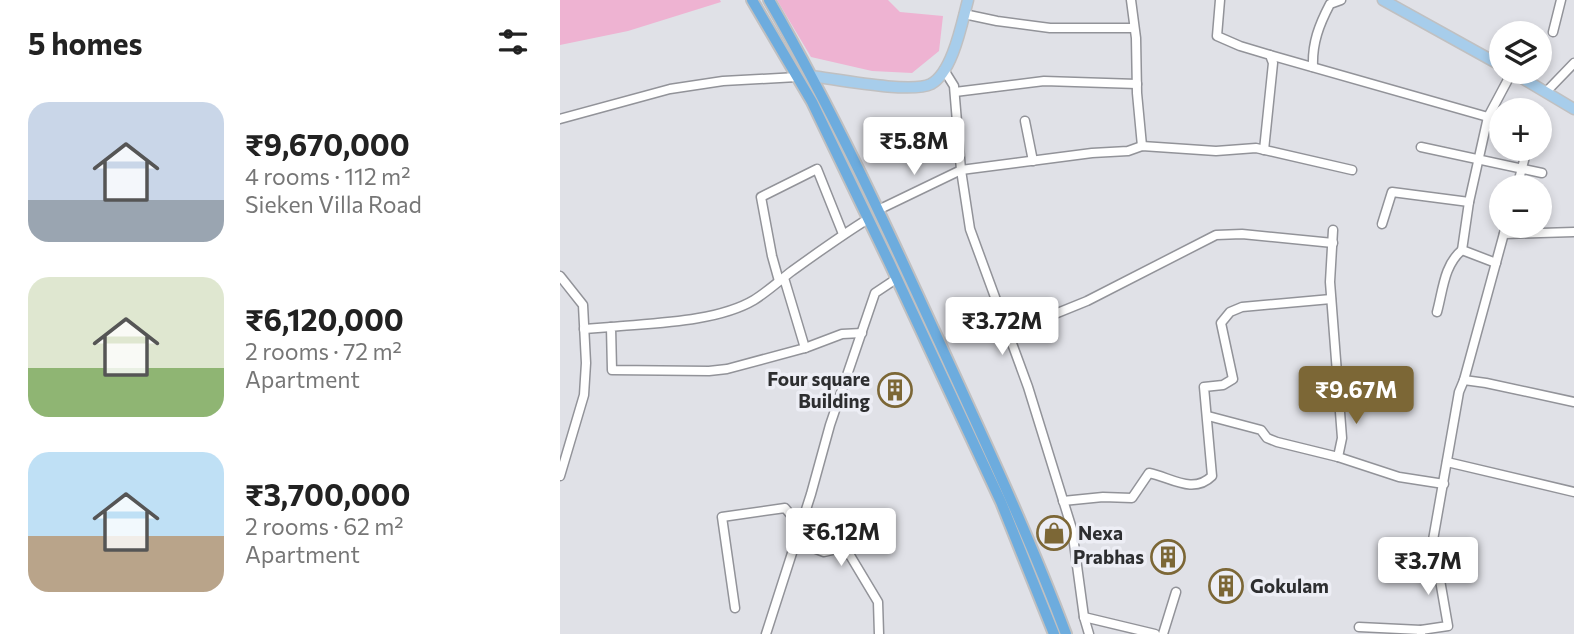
<!DOCTYPE html>
<html lang="en">
<head>
<meta charset="utf-8">
<style>
	:root { --surface:#fff; --page:#f2f2f2; --text:#222; --muted:#767676; --accent:#7c6736 }
	body { margin:0; font-family:Commissioner,sans-serif; background:var(--page); color:var(--text); height:100vh; display:flex; flex-direction:column; font-size:26px; white-space:nowrap }
	* { box-sizing:border-box; margin:0 }
	p { font-size:23px; color:var(--muted) }
	.icon { flex:none; width:38px; height:38px; fill:none; stroke:currentColor; stroke-width:2; stroke-linecap:round; stroke-linejoin:round }
	.map { position:relative; flex:1; overflow:hidden }
	.sheet { display:flex; flex-direction:column; background:var(--surface); width:560px }
	.sheet>* { flex:none }
	.controls { position:absolute; left:929px; top:21px; display:grid; gap:14px }
	.controls a { display:grid; place-items:center; width:63px; height:63px; border-radius:50%; background:var(--surface); box-shadow:0 4px 10px #0003; font-size:35px }
	.price { position:absolute; translate:-50% -60px; padding:0 16px; border-radius:7px; background:#fff; color:#222; font-size:23px; line-height:46px; filter:drop-shadow(0 2px 4px #0008) }
	.price::after { content:''; position:absolute; left:50%; top:42px; width:21px; height:16px; margin-left:-10px; background:inherit; clip-path:polygon(0 0,100% 0,50% 100%) }
	.price.active { background:var(--accent); color:#fff }
	ul { padding:0; list-style:none }
	li { display:flex; align-items:center; gap:21px; height:175px; padding:0 28px }
	li span { display:grid; place-items:center; flex:none; width:196px; height:140px; border-radius:21px; color:#555 }
	li>.icon { margin-inline-start:auto }
	span .icon { width:84px; height:84px; fill:#fffc; stroke-width:1 }
	li b { font-size:30px }
	h2 { display:flex; justify-content:space-between; align-items:center; height:84px; padding:0 28px; font-size:30px }
	main { display:flex; flex:1; min-height:0 }
	.map>svg:first-child { display:block }
</style>
</head>
<body>
<main>
<section class="sheet">
<h2>5 homes<svg class="icon" aria-label="filters" viewBox="0 0 24 24"><path d="M4 7h16M4 17h16"/><circle cx="9" cy="7" r="2"/><circle cx="15" cy="17" r="2"/></svg></h2>
<ul>
<li><span style="background:linear-gradient(#c9d6e8 70%,#9aa5b1 0)"><svg class="icon" aria-label="home" viewBox="0 0 24 24"><path d="M3 11l9-7 9 7M6 9v11h12V9"/></svg></span><div><b>₹9,670,000</b><p>4 rooms · 112 m²</p><p>Sieken Villa Road</p></div></li>
<li><span style="background:linear-gradient(#dfe7d0 65%,#8fb573 0)"><svg class="icon" aria-label="home" viewBox="0 0 24 24"><path d="M3 11l9-7 9 7M6 9v11h12V9"/></svg></span><div><b>₹6,120,000</b><p>2 rooms · 72 m²</p><p>Apartment</p></div></li>
<li><span style="background:linear-gradient(#bfe0f5 60%,#b9a48a 0)"><svg class="icon" aria-label="home" viewBox="0 0 24 24"><path d="M3 11l9-7 9 7M6 9v11h12V9"/></svg></span><div><b>₹3,700,000</b><p>2 rooms · 62 m²</p><p>Apartment</p></div></li>
</ul>
</section>
<div class="map">
<svg width="1014" height="634" viewBox="0 0 1014 634">
	<rect width="100%" height="100%" fill="#e0e1e7"/>
	<g fill="#eeb3d2">
		<path d="M0,0H160L161,2L68,31L0,45Z"/>
		<path d="M217,0H328L340,12L383,16L379,51L352,73L312,71L251,57Z"/>
	</g>
	<g fill="none" stroke-linecap="round" stroke-linejoin="round">
		<g stroke="#929399" stroke-width="11">
			<g id="minor">
				<path d="M571,0L576,38L577,93L582,146"/>
				<path d="M660,0L657,36L680,46L710,55L713,63L704,150"/>
				<path d="M404,14L437,21L490,28H573"/>
				<path d="M993,32L1001,0"/>
				<path d="M710,55L942,121"/>
				<path d="M753,67C752,43 759,25 770,4L781,0"/>
				<path d="M384,70L394,86L401,170L410,229L468,387L512,529L524,617L529,634"/>
				<path d="M987,91L1014,63"/>
				<path d="M395,92L484,81L577,84"/>
				<path d="M0,119L110,89L163,81L237,77"/>
				<path d="M465,121L473,161"/>
				<path d="M861,147L982,173"/>
				<path d="M957,187L967,149"/>
				<path d="M318,210L401,170L532,153L568,151L582,146L656,151L696,148L792,170"/>
				<path d="M822,224L832,192L909,202"/>
				<path d="M944,234L1014,232"/>
				<path d="M936,263L902,250L909,202L928,117L952,72"/>
				<path d="M0,276L23,305L26,363L24,395L0,476"/>
				<path d="M224,278L245,348L167,369L149,371L52,370L51,327C93,323 157,322 194,300C207,292 219,281 232,271C257,253 282,235 308,219"/>
				<path d="M219,281L212,256L201,197L257,169L283,234"/>
				<path d="M877,312C883,290 884,265 902,250"/>
				<path d="M24,329L51,327"/>
				<path d="M448,333L527,301L656,235L682,234L773,243"/>
				<path d="M245,348L282,334L302,333"/>
				<path d="M904,380L946,226"/>
				<path d="M648,416L701,430L707,438L717,442L778,457L782,438L770,282L773,230"/>
				<path d="M778,457L839,477L884,484"/>
				<path d="M887,462L1014,492"/>
				<path d="M503,501L543,497L572,498L589,473C610,477 633,495 652,476L644,387L663,385L673,379L661,323L670,312L682,307L771,299"/>
				<path d="M175,608L162,517L225,508L240,526L251,547L264,552L285,547L318,602L319,634"/>
				<path d="M524,617L595,634"/>
				<path d="M799,627L861,630"/>
				<path d="M206,634L251,494L270,425L315,293L336,279"/>
				<path d="M603,634L616,592"/>
				<path d="M861,634V630L888,626L873,540L899,392L904,380L926,383L1014,402"/>
			</g>
		</g>
		<g stroke="#c0c0c1" stroke-width="13">
			<g id="major">
				<path d="M823,0L942,66"/>
				<path d="M952,72L1014,109"/>
				<path d="M251,76C276,79 351,94 371,84C393,72 402,22 408,0"/>
			</g>
		</g>
		<g stroke="#c0c0c1" stroke-width="14">
			<g id="highway">
				<path d="M192,0L252,102L329,262L441,502L494,634"/>
				<path d="M209,0C272,109 325,223 377,337C422,435 468,533 506,634"/>
			</g>
		</g>
		<use href="#minor" stroke="#fff" stroke-width="8"/>
		<use href="#major" stroke="#a7cdeb" stroke-width="10"/>
		<use href="#highway" stroke="#6dacde" stroke-width="10"/>
	</g>
	<defs>
		<g id="building-ring" transform="scale(1.75)"><circle r="9.5" fill="#edeef5" stroke="#7c6736" stroke-width="1.5"/><path d="M-4-6H4V6H1V3H-1V6H-4ZM-2.5-4.3h1.7v1.8h-1.7ZM.8-4.3h1.7v1.8H.8ZM-2.5-1h1.7V.8h-1.7ZM.8-1h1.7V.8H.8Z" fill="#7c6736"/></g>
		<g id="shop-ring" transform="scale(1.75)"><circle r="9.5" fill="#edeef5" stroke="#7c6736" stroke-width="1.5"/><path d="M-5-2.5h2.3a2.7 3.5 0 0 1 5.4 0H5L5.5 6h-11ZM-1.5-2.5h3a1.5 2.3 0 0 0-3 0Z" fill="#7c6736"/></g>
	</defs>
	<g fill-rule="evenodd">
		<use href="#building-ring" x="335" y="390"/>
		<use href="#shop-ring" x="494" y="533"/>
		<use href="#building-ring" x="608" y="557"/>
		<use href="#building-ring" x="666" y="586"/>
	</g>
	<g text-anchor="middle" stroke-width="7" stroke-linejoin="round" paint-order="stroke">
		<g font-size="19" font-weight="bold" fill="#2d2e30" stroke="#edeef5" text-anchor="end">
			<text x="310" y="386">Four square<tspan x="310" dy="22">Building</tspan></text>
			<text x="518" y="540" text-anchor="start">Nexa</text>
			<text x="584" y="564">Prabhas</text>
			<text x="690" y="593" text-anchor="start">Gokulam</text>
		</g>
	</g>
</svg>
<div class="controls">
<a><svg class="icon" aria-label="layers" viewBox="0 0 24 24"><path d="M12 4l9 5-9 5-9-5zM3 14l9 5 9-5"/></svg></a>
<a>+</a>
<a>−</a>
</div>
<b class="price" style="left:354px;top:177px">₹5.8M</b>
<b class="price" style="left:442px;top:357px">₹3.72M</b>
<b class="price active" style="left:796px;top:426px">₹9.67M</b>
<b class="price" style="left:281px;top:568px">₹6.12M</b>
<b class="price" style="left:868px;top:597px">₹3.7M</b>
</div>
</main>
</body>
</html>
